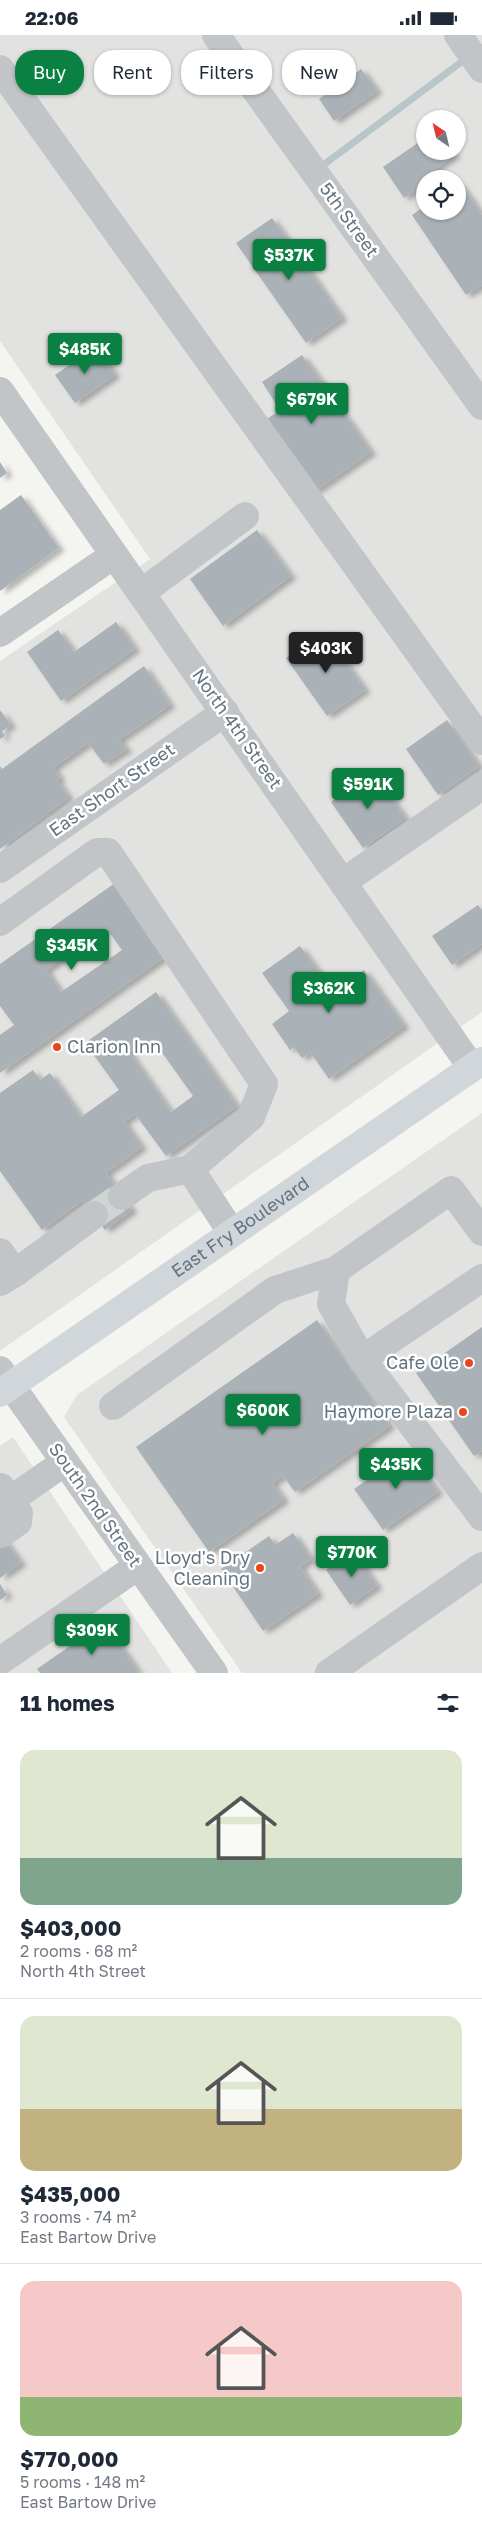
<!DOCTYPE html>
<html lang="en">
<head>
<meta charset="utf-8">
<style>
	:root { --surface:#fff; --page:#f2f2f3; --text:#1f2937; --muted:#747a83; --line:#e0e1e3; --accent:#0b8043 }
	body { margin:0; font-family:"Golos Text",sans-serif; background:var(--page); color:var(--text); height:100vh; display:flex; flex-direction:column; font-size:19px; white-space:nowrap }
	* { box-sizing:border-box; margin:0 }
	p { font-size:16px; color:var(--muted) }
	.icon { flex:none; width:28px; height:28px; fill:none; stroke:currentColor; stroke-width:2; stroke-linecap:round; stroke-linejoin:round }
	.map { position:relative; height:1638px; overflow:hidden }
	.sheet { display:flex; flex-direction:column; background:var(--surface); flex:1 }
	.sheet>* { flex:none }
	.guide { position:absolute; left:15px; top:15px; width:452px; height:45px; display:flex; gap:10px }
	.needle { width:32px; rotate:325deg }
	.buttons { position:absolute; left:416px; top:75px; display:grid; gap:10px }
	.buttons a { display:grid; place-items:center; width:50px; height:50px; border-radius:50%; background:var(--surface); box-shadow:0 1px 4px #0004; font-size:25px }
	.price { position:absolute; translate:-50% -42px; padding:0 11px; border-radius:5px; background:var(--accent); color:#fff; font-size:16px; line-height:32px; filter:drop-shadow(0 1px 2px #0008) }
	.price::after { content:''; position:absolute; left:50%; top:30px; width:15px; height:11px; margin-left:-8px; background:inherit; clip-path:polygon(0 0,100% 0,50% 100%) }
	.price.selected { background:#222; color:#fff }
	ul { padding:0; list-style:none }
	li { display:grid; align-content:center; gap:10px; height:265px; padding:0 20px }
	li+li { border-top:1px solid var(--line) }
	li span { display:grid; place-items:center; height:155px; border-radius:15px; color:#555 }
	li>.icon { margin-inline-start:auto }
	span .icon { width:90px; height:90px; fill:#fffc; stroke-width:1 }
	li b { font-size:21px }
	h2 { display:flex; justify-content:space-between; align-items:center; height:60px; padding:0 20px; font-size:21px }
	.chip { padding:0 18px; border-radius:20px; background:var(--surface); box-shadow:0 1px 4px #0004; font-size:18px; line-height:45px }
	.chip.selected { background:var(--accent); color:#fff }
	.status { display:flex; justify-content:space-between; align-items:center; height:35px; padding:0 25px; background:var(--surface); direction:ltr }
	.status svg { height:14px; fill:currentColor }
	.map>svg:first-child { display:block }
</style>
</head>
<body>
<div class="status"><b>22:06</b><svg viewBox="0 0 49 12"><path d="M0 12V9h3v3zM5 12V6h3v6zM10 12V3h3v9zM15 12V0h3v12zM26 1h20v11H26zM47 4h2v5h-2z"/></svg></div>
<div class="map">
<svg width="482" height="1638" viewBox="0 0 482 1638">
	<defs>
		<filter id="shadow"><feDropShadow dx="5.5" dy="3" stdDeviation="2.5" flood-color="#0004"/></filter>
	</defs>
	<rect width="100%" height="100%" fill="#f4f4f0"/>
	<g fill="#e2e3e1" fill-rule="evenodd">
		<path d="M0,0H482V977L0,1316V626L150,524L0,306ZM425,84H458V116H425ZM425,144H458V176H425Z"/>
		<path d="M482,1078V1638H242L64,1382L77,1360Z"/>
		<path d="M13,1402L172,1638H0V1411Z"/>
	</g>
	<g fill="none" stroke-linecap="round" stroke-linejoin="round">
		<path stroke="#b8c6ca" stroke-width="7" d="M318,134L468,22"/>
	</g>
	<g fill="#aab2b7" fill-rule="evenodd" filter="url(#shadow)">
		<path d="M361,34L377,56L334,86L319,64Z"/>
		<path d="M422,105L425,109V116H452L455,120L425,141L427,144L425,148L404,163L383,132Z"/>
		<path d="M459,147L482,180V250L466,260L412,180L425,171V176H458V149Z"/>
		<path d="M272,183L342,283L306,308L236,208Z"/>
		<path d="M95,312L115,340L75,368L55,340Z"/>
		<path d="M302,320L371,417L314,457L264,386L280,375L262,347Z"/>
		<path d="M0,427L7,438L0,443Z"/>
		<path d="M21,460L59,513L0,556V475Z"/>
		<path d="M257,495L291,541L223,591L190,544Z"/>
		<path d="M116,587L135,614L61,666L27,617L58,595L74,617Z"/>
		<path d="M324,597L365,655L327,681L286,623Z"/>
		<path d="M144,631L170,670L119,705L127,714L104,729L88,708L53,733L60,743L57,746L69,762L0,814V731L2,734Z"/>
		<path d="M0,675L11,690L2,696L5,701L0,704Z"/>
		<path d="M447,685L479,731L438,760L406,714Z"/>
		<path d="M373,737L405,783L363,813L331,767Z"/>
		<path d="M115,848L166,921L0,1038V1000L14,990L0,971V929ZM106,893L122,915L61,957L46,935Z"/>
		<path d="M478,870L482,875V909L452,930L432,901Z"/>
		<path d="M300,911L333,957L364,935L404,991L329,1044L310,1017L302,1023L294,1012L290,1015L272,989L289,976L262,938Z"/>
		<path d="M156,957L237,1071L166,1121L135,1079L124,1087L142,1112L106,1138L132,1175L105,1195L83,1165L42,1195L0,1136V1058L33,1035L40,1045L50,1038L81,1082L119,1055L85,1008ZM151,1002L193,1061L171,1077L129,1017Z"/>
		<path d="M317,1285L390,1391L295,1457L283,1441L272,1448L284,1465L209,1517L136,1412Z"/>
		<path d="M482,1292V1416L474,1421L416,1338Z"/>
		<path d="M409,1416L438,1457L383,1495L354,1454Z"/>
		<path d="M0,1498L21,1528L0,1543Z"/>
		<path d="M293,1498L311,1524L300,1532L318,1559L263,1596L221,1534L269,1501L275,1510Z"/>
		<path d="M353,1516L377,1551L350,1570L326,1535Z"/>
		<path d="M0,1549L7,1560L0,1565Z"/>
		<path d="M104,1587L139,1638H40L37,1634Z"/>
	</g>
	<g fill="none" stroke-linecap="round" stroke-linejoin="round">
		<path stroke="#d0d4d4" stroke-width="28" stroke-dasharray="28 14" stroke-linecap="butt" d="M94,1180L122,1161"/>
		<g stroke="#c1c5c8" stroke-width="28">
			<path d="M216,0L482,371"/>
			<path d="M458,0L482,34"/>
			<path d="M0,34L482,706"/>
			<path d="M0,356L472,1033"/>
			<path d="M141,558L245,481"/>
			<path d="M0,598L114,520"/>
			<path d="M0,834L225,677"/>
			<path d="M343,847L482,751"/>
			<path d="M0,887L97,817H108L264,1049L251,1082L190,1134L232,1198"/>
			<path d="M122,1161L148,1143L190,1134"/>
			<path d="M0,1217L15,1238L0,1247"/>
			<path d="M336,1235L331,1269L362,1324L482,1482"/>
			<path d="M15,1238L94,1180"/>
			<path d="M362,1324L482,1243"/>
			<path d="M0,1335L214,1638"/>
			<path d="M113,1371L275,1255L336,1235L451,1155L482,1197"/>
			<path d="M0,1472L65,1427"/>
			<path d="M1,1499L18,1487L19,1478L1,1452"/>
			<path d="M0,1626L138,1531"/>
			<path d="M329,1638L482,1531"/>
		</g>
		<path stroke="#d1d6da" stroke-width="28" id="s1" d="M0,1358L482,1026"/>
	</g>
	<g fill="#e9461b" stroke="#fff" stroke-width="2">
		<circle cx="57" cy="1012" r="5"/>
		<circle cx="469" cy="1328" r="5"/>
		<circle cx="463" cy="1377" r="5"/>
		<circle cx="260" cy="1533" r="5"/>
	</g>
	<g text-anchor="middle" stroke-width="5" stroke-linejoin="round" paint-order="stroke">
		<g font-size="18" fill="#627482" stroke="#fff">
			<text transform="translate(349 185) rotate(54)" y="6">5th Street</text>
			<text transform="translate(237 694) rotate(55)" y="6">North 4th Street</text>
			<text transform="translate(112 755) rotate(-35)" y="6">East Short Street</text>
			<text dy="6" stroke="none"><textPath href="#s1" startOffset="292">East Fry Boulevard</textPath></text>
			<text transform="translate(95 1470) rotate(55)" y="6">South 2nd Street</text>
		</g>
		<g font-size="18" fill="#627482" stroke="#fff" text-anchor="end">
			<text x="67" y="1018" text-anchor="start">Clarion Inn</text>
			<text x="459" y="1334">Cafe Ole</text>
			<text x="453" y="1383">Haymore Plaza</text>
			<text x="250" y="1529">Lloyd's Dry<tspan x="250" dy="21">Cleaning</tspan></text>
		</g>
	</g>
</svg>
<div class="buttons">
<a><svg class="needle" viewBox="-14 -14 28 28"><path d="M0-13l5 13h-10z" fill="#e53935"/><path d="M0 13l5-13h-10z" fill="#747a83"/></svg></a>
<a><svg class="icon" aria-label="locate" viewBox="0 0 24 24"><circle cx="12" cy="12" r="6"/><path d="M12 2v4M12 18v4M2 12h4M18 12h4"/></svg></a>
</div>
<b class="price" style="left:289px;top:246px">$537K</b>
<b class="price" style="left:85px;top:340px">$485K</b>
<b class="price" style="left:312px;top:390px">$679K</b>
<b class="price selected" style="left:326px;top:639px">$403K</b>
<b class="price" style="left:368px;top:775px">$591K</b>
<b class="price" style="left:72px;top:936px">$345K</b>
<b class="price" style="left:329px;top:979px">$362K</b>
<b class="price" style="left:263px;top:1401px">$600K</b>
<b class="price" style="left:396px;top:1455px">$435K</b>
<b class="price" style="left:352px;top:1543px">$770K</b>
<b class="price" style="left:92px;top:1621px">$309K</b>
<div class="guide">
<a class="chip selected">Buy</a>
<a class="chip">Rent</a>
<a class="chip">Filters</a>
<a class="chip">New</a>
</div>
</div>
<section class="sheet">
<h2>11 homes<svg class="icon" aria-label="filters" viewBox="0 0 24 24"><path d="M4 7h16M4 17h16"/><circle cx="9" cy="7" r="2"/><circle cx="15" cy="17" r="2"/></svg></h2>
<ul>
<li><span style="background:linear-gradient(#dfe7d0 70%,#7fa58c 0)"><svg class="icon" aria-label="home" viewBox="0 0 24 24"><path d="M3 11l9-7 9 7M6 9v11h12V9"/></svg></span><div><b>$403,000</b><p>2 rooms · 68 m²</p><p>North 4th Street</p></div></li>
<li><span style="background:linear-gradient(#dfe7d0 60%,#c2b280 0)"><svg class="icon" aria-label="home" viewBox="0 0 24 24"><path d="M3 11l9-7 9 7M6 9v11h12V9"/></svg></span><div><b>$435,000</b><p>3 rooms · 74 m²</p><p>East Bartow Drive</p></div></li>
<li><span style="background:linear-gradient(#f6c9c9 75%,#8fb573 0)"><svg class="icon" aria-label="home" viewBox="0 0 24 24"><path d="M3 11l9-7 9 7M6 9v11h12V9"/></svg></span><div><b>$770,000</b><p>5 rooms · 148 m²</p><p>East Bartow Drive</p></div></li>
</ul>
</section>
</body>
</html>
